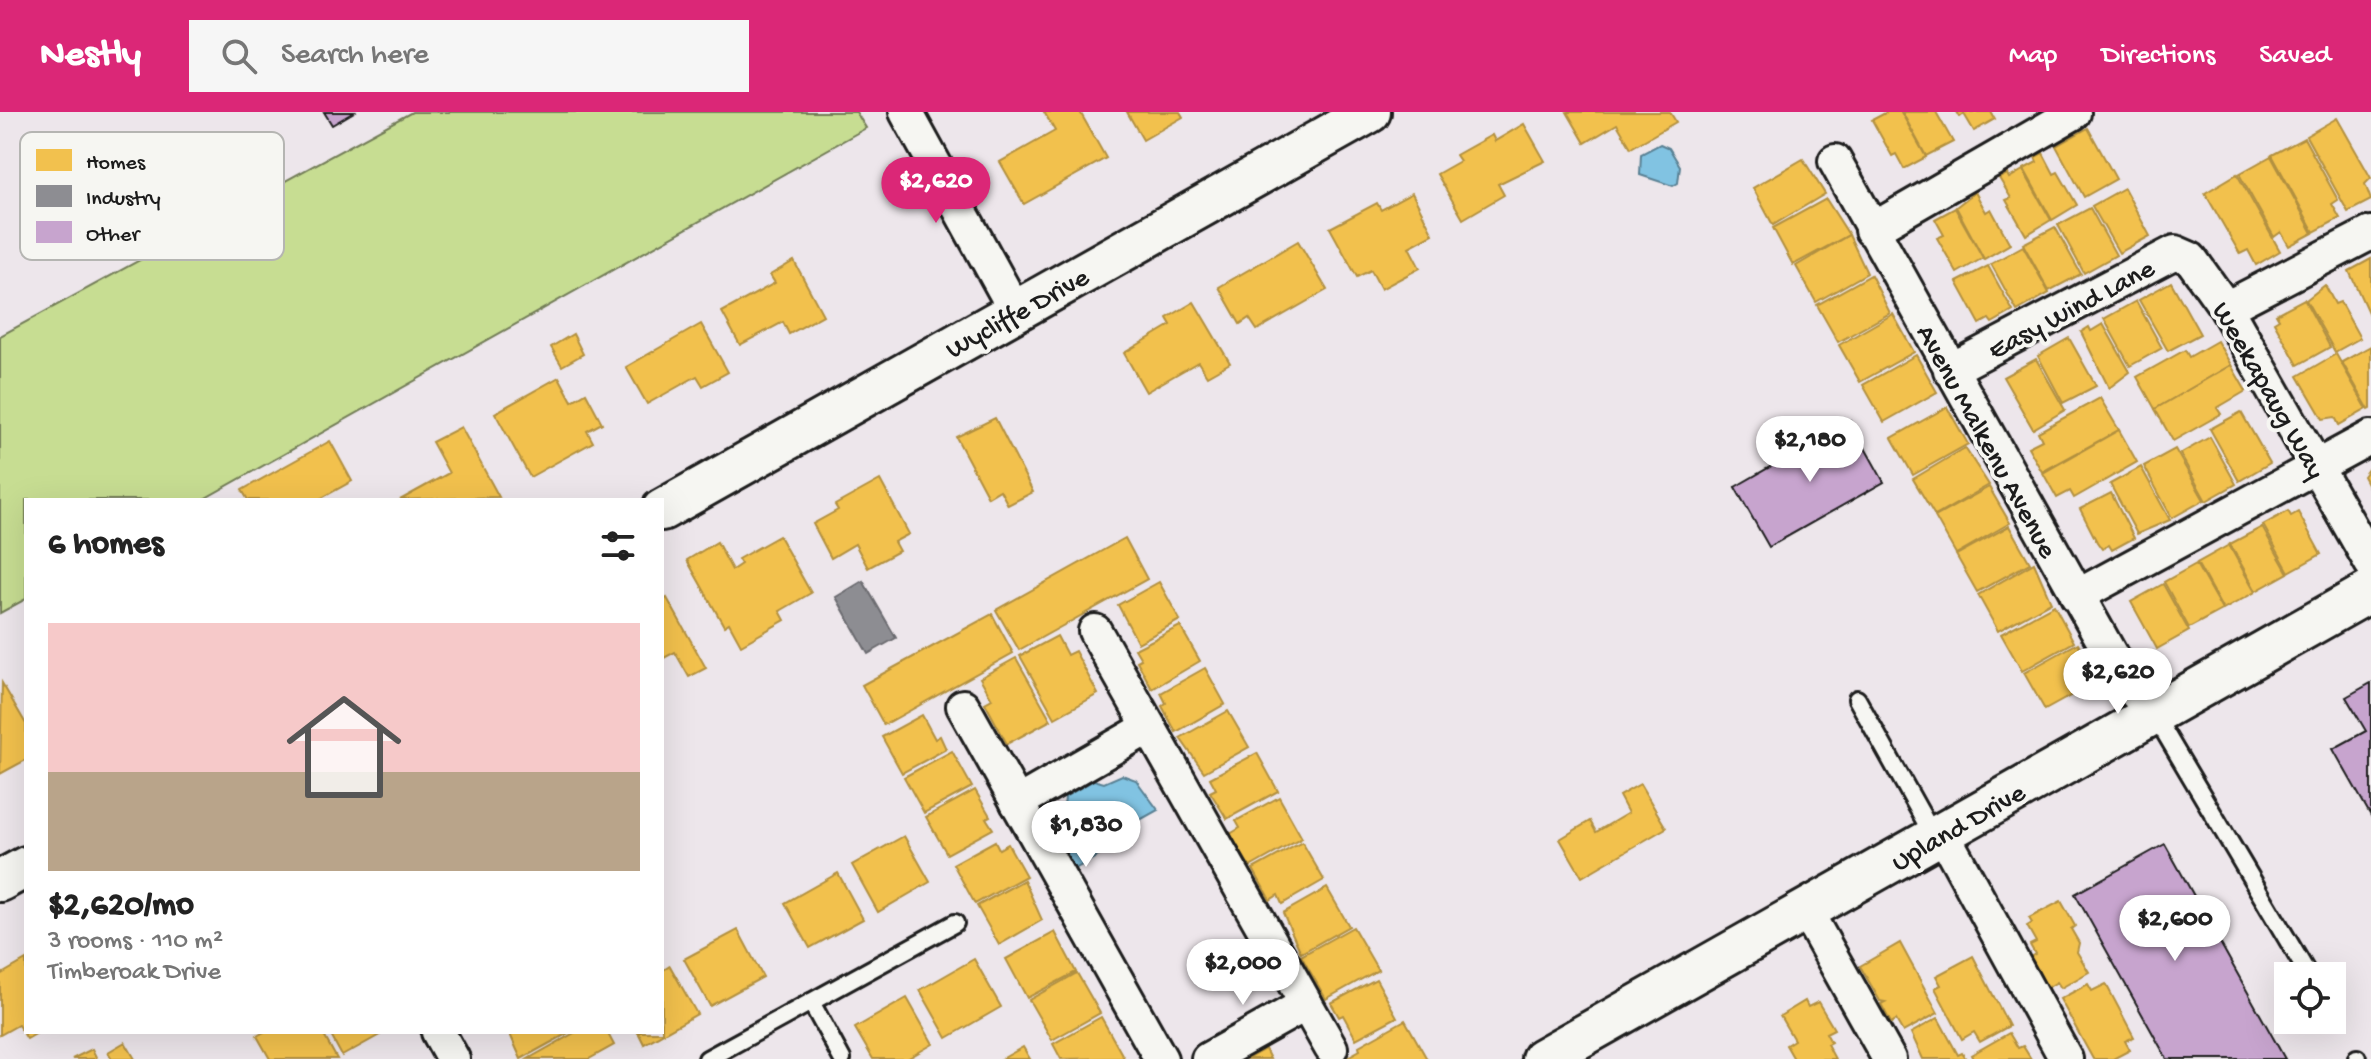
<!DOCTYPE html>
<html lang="en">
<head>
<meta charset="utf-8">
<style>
	:root { --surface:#fff; --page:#f6f6f6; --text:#222; --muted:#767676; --accent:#db2777 }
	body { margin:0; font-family:"Gochi Hand",sans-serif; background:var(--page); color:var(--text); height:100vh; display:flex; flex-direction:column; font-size:30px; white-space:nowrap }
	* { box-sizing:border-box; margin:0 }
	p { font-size:26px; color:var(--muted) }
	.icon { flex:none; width:44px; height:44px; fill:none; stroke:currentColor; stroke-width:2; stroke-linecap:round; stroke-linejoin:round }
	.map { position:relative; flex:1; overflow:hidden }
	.drawer { position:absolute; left:24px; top:386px; width:640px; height:536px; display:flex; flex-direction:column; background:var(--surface); border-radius:0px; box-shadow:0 8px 32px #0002 }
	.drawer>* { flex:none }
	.fabs { position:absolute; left:2274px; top:850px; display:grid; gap:16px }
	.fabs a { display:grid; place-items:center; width:72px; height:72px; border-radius:0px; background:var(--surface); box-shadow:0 8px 32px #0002; font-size:40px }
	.price { position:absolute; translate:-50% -68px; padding:0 18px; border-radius:28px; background:#fff; color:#222; font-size:26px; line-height:52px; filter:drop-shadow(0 2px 4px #0008) }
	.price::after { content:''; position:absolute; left:50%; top:48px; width:24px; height:18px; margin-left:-12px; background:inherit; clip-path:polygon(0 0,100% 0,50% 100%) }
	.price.selected { background:var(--accent); color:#fff }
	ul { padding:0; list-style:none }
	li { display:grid; align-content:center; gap:16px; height:424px; padding:0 24px }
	li span { display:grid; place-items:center; height:248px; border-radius:0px; color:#555 }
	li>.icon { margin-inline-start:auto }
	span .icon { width:144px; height:144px; fill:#fffc; stroke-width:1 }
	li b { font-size:34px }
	h2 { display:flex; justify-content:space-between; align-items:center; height:96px; padding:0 24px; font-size:34px }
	header { display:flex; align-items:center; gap:48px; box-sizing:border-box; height:112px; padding:0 40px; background:var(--accent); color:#fff }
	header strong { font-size:38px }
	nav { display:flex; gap:44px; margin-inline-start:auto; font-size:28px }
	.search { width:560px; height:72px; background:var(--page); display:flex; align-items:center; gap:20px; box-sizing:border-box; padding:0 28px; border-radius:0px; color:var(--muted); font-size:30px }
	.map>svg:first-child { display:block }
</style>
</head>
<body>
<header>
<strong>Nestly</strong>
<div class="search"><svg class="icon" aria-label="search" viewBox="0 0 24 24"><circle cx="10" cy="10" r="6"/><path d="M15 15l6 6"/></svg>Search here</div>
<nav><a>Map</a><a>Directions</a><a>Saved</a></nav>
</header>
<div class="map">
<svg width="2371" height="947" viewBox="0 0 2371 947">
	<rect width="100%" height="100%" fill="#ede6eb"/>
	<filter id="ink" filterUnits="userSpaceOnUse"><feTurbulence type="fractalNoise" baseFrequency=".0125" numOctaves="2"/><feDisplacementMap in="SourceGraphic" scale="16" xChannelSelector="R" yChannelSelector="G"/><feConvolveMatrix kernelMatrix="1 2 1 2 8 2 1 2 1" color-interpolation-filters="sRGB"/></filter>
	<g filter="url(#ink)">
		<path fill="#c7dd92" stroke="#727c57" stroke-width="2" d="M412,0H856L866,16L202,388H26V487L0,501V224Z"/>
		<g fill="#81c3e2" stroke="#598093" stroke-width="2">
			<path d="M1660,32L1669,36L1680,54L1678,71L1673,74L1640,63L1641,42Z"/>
			<path d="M1122,663L1136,668L1158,698L1120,719L1125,729L1073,758C1066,746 1047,722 1054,708C1058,700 1065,697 1065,685L1094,668L1104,671Z"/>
		</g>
		<g fill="#f2c14e" stroke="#b2903f" stroke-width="2">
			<path d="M1044,0H1080L1106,46L1024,92L1000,50L1055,19Z"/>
			<path d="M1127,0H1180L1183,5L1143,28Z"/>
			<path d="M1567,0H1670L1676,10L1631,36L1617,12L1585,31Z"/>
			<path d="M1887,0H1901L1926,45L1904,57L1896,42L1892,44L1872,8Z"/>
			<path d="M1902,0H1936L1953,30L1926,44Z"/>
			<path d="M1957,0H1991L1995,7L1974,19L1964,2L1960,5Z"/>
			<path d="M2337,6L2371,66L2365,72L2371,88L2348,100L2306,24Z"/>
			<path d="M1524,12L1545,49L1498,72L1504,83L1463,107L1437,62L1460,49L1456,43L1492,23L1495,29Z"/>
			<path d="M2088,16L2116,67L2084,85L2056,34Z"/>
			<path d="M2304,26L2338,88L2332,92L2340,106L2314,120L2272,43Z"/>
			<path d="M2043,41L2054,62L2058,60L2077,93L2052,108L2024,57L2037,50L2035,45Z"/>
			<path d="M2271,44L2313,121L2289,134L2281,120L2274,125L2239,62Z"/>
			<path d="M1803,47L1825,82L1773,113L1753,76Z"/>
			<path d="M2023,58L2051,108L2026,123L2006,88L2011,86L1999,66L2007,62L2009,66Z"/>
			<path d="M2237,62L2280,139L2256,153L2248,138L2240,142L2205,81Z"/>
			<path d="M2124,76L2150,124L2119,141L2092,94Z"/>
			<path d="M1975,80L1986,100L1991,97L2010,132L1984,147L1956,95Z"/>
			<path d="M1412,81L1433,122L1409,135L1420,156L1381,177L1371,158L1357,165L1330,116L1377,91L1381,98Z"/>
			<path d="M1826,87L1849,123L1793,153L1773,116Z"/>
			<path d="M1955,96L1983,146L1957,161L1937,126L1944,123L1935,107Z"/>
			<path d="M2090,96L2116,143L2084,161L2058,113Z"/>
			<path d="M2055,115L2081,162L2049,179L2023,132Z"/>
			<path d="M1849,123L1867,161L1816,190L1796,154Z"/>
			<path d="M1298,129L1327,178L1257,218L1249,206L1240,212L1219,175Z"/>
			<path d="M2023,134L2049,181L2017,199L1991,152Z"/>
			<path d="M2371,147V207L2349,159Z"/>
			<path d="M794,149L823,203L789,222L783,210L740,233L722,200L775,171L770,163Z"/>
			<path d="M1988,154L2013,199L1992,211L1989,207L1980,212L1957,170Z"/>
			<path d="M1871,163L1890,201L1838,230L1817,193Z"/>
			<path d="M2171,170L2200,222L2168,239L2139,188Z"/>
			<path d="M2325,173L2335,192L2340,190L2360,226L2335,240L2306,188Z"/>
			<path d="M2304,187L2330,235L2298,253L2274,210L2279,207L2276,202Z"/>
			<path d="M2136,189L2162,236L2130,254L2104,207Z"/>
			<path d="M1194,190L1230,251L1207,264L1198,250L1146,280L1124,241L1171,213L1167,206Z"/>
			<path d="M1893,202L1914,240L1860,270L1839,233Z"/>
			<path d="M701,212L728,260L703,274L697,264L647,292L626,255Z"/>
			<path d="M2103,212L2130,260L2109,276L2081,220L2089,215L2091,219Z"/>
			<path d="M573,222L583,242L562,254L551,235Z"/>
			<path d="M2069,226L2096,274L2063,291L2038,244Z"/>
			<path d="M2217,229L2231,253L2155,297L2137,265L2185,238L2189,245Z"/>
			<path d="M2371,234V297L2369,298L2342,250Z"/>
			<path d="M2336,242L2367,297L2339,313L2335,305L2323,307L2298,264Z"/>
			<path d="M1916,243L1937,280L1884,310L1863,273Z"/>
			<path d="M2036,247L2065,298L2033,317L2003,265Z"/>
			<path d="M2231,253L2246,279L2217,296L2221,302L2173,329L2155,297Z"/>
			<path d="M559,265L572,289L586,281L602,311L587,319L593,330L530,365L495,301Z"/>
			<path d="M2100,286L2119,318L2042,360L2028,335L2042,328L2038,320Z"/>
			<path d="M1947,295L1968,332L1913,363L1892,326Z"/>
			<path d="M2241,300L2270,351L2239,369L2210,317Z"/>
			<path d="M995,306L1033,380L1008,393L1000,378L988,385L956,325Z"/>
			<path d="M461,315L499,385L400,388L449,361L432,330Z"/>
			<path d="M2119,318L2137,350L2074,386L2070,379L2057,386L2043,361Z"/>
			<path d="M2210,325L2236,372L2206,389L2180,342Z"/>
			<path d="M330,329L352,369L318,388H248L242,378Z"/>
			<path d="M1965,336L1989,373L1935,404L1913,367Z"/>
			<path d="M2175,337L2204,388L2172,406L2144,354Z"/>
			<path d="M2371,353V379L2363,364Z"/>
			<path d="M2141,355L2170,408L2137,422L2110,372Z"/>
			<path d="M880,368L909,422L894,430L899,439L868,456L855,432L831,446L813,412L838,398L835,393Z"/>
			<path d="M1989,375L2010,411L1956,442L1935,405Z"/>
			<path d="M2111,381L2134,426L2112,438L2109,433L2102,437L2097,430L2080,397Z"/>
			<path d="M2288,399L2291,404L2298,400L2321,442L2289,460L2263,413Z"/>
			<path d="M2009,414L2030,451L1977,480L1956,443Z"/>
			<path d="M2262,415L2288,461L2256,479L2230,432Z"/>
			<path d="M779,424L811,481L780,499L785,508L741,533L729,511L724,514L687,448L717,430L732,458L741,452L738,447Z"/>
			<path d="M1125,426L1147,467L1019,538L996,498Z"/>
			<path d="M2229,433L2255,480L2223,498L2197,451Z"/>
			<path d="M2034,451L2051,490L1998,519L1978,483Z"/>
			<path d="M2196,452L2222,498L2189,516L2164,470Z"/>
			<path d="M1159,470L1180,508L1138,531L1118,493Z"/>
			<path d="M2163,472L2189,519L2157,537L2131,490Z"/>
			<path d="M667,486L706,556L689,565L675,540L662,547V489Z"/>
			<path d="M2054,493L2074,530L2022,559L2001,522Z"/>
			<path d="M992,502L1013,541L884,613L862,573Z"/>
			<path d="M1180,514L1200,549L1152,577L1137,549L1141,547L1135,537Z"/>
			<path d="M1057,524L1067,543L1075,539L1098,582L1055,606L1020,544Z"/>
			<path d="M2078,531L2099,568L2045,598L2024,561Z"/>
			<path d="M1016,546L1051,608L1007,632L985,591L992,587L980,566Z"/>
			<path d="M1205,556L1225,592L1176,620L1162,594L1166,591L1161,581Z"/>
			<path d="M2,571L26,612V648L0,662Z"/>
			<path d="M1228,599L1249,635L1204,660L1180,626Z"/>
			<path d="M922,603L935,627L940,624L946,637L902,661L882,625Z"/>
			<path d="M952,639L972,675L924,701L904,665Z"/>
			<path d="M1257,641L1278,679L1227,707L1210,680L1216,677L1210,666Z"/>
			<path d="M1640,672L1666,716L1582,765L1560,727L1590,709L1596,720L1628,701L1619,684Z"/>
			<path d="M975,678L990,704L986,706L993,717L947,742L926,705Z"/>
			<path d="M1279,685L1302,726L1250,755L1230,722L1240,716L1236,709Z"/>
			<path d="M904,724L930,770L878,800L852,753Z"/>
			<path d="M995,729L999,737L1008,732L1026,764L975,792L953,752Z"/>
			<path d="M1302,730L1324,768L1282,792L1278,783L1270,788L1253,757Z"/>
			<path d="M838,761L863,807L810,836L785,791Z"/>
			<path d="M1024,768L1042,808L999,833L977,794Z"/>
			<path d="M1327,776L1349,814L1301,841L1283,801Z"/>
			<path d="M2061,789L2075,814L2071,817L2079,831L2077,840L2089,860L2061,876L2057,870L2047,876L2030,845L2035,842L2030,833L2036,830L2027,814L2032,811L2029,806Z"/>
			<path d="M1353,815L1378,858L1326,887L1301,844Z"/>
			<path d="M738,818L763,865L710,894L684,847Z"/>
			<path d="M1055,820L1076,860L1027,886L1006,847Z"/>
			<path d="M1900,831L1938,901L1903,920L1896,908L1891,911L1881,892L1885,890L1880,889L1860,854Z"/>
			<path d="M1973,844L2009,914L1980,930L1974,920L1962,927L1935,876L1941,873L1936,864Z"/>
			<path d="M974,847L1001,895L947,926L920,878Z"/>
			<path d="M26,848V920H39L27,927L18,913L0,923V863Z"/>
			<path d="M670,854L697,902L644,932L638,920H662V859Z"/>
			<path d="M1077,861L1100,901L1052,928L1029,888Z"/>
			<path d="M1376,867L1397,905L1356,927L1343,903L1339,905L1331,891Z"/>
			<path d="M2088,872L2092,879L2106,872L2134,925L2125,929L2130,938L2113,947H2093L2060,887Z"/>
			<path d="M907,886L933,932L907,947H873L855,916Z"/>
			<path d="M1805,889L1808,895L1818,890L1834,917L1826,921L1831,930L1827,932L1835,947H1794L1786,933L1794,928L1780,904Z"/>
			<path d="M1101,905L1124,946L1061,947L1053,932Z"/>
			<path d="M1938,906L1958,943L1962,941L1966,947H1923L1911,921Z"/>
			<path d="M1405,908L1427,947H1344L1360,938L1359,934Z"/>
			<path d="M264,920H322L337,947H270L257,924Z"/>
			<path d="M329,920H385L342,944Z"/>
			<path d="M509,920H570L521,947Z"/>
			<path d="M576,920H607L614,933L589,947H528Z"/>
			<path d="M2009,921L2018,936L2023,934L2031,947H1973L1971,943Z"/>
			<path d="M125,930L135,947H112L108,940Z"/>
			<path d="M1023,935L1030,947H1002Z"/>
			<path d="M92,937L97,947H72Z"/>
			<path d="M1265,937L1270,947H1247Z"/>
		</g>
		<path fill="#8d8d92" stroke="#6b6b6f" stroke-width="2" d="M863,469L896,526L868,542L836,485Z"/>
		<g fill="#c7a4ce" stroke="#1c1c1c" stroke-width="2">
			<path d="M324,0H354L332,13Z"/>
			<path d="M1850,309L1884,370L1769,435L1735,375Z"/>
			<path d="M2371,571V704L2333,637L2366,619L2346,585Z"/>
			<path d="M2165,732L2285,947H2167L2075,782Z"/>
		</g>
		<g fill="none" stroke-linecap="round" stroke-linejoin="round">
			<g stroke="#1c1c1c" stroke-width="22">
				<g id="service">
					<path d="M1857,587L1934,725"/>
					<path d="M2154,602L2309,864"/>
					<path d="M811,890L842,947"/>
					<path d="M2357,946V947"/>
					<path d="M707,947L955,811"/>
				</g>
			</g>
			<g stroke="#1c1c1c" stroke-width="38">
				<g id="minor">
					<path d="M906,0L1016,200"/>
					<path d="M1835,49L2126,570L2153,601"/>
					<path d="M1871,118L2074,1"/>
					<path d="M2226,196L2371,121"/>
					<path d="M1950,258L2175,140L2191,147L2226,196L2371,451"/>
					<path d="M2077,484L2371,325"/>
					<path d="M1095,519L1331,936"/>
					<path d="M963,594L1161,947"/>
					<path d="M1017,691L1149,615"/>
					<path d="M1943,722L2066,947"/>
					<path d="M1806,799L1889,947"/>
					<path d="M438,920L453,947"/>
					<path d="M1208,947L1306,892"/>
				</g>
			</g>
			<g stroke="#1c1c1c" stroke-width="46">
				<g id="tertiary">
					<path d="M662,398L1370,0"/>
					<path d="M0,769L26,755"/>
					<path d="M1542,947L2371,479"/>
				</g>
			</g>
			<use href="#service" stroke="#f6f6f2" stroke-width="16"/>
			<use href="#minor" stroke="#f6f6f2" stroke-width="32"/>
			<use href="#tertiary" stroke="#f6f6f2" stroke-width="40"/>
		</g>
	</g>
	<g text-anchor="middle" stroke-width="8" stroke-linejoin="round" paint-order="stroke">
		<g font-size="28" fill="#1c1c1c" stroke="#f6f6f2">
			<text transform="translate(2070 195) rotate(-28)" y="10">Easy Wind Lane</text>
			<text transform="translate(1016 199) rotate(-29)" y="10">Wycliffe Drive</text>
			<text transform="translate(2271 277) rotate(60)" y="10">Weekapaug Way</text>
			<text transform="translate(1989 328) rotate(61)" y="10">Avenu Malkenu Avenue</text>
			<text transform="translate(1957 713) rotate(-30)" y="10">Upland Drive</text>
		</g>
	</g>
	<rect x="20" y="20" width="264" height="128" rx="12" fill="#f6f6f2" stroke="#b5b5b2" stroke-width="2"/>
	<rect x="36" y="37" width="36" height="22" fill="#f2c14e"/>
	<rect x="36" y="73" width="36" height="22" fill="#8d8d92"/>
	<rect x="36" y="109" width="36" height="22" fill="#c7a4ce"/>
	<g font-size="22" fill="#1c1c1c">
		<text x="86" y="56">Homes</text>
		<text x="86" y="92">Industry</text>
		<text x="86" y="128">Other</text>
	</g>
</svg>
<div class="fabs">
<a><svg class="icon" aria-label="locate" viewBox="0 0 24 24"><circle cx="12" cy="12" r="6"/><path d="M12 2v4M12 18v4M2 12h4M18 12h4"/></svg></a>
</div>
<b class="price selected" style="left:936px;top:113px">$2,620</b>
<b class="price" style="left:1810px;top:372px">$2,180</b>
<b class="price" style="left:2118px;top:604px">$2,620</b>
<b class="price" style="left:1086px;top:757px">$1,830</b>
<b class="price" style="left:2175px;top:851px">$2,600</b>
<b class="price" style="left:1243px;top:895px">$2,000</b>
<section class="drawer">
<h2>6 homes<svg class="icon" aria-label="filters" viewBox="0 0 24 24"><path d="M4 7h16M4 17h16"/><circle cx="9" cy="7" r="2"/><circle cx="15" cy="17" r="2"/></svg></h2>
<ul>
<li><span style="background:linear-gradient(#f6c9c9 60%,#b9a48a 0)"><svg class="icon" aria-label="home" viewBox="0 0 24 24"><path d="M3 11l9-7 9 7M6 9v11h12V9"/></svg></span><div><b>$2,620/mo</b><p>3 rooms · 110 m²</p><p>Timberoak Drive</p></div></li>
</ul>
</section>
</div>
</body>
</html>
